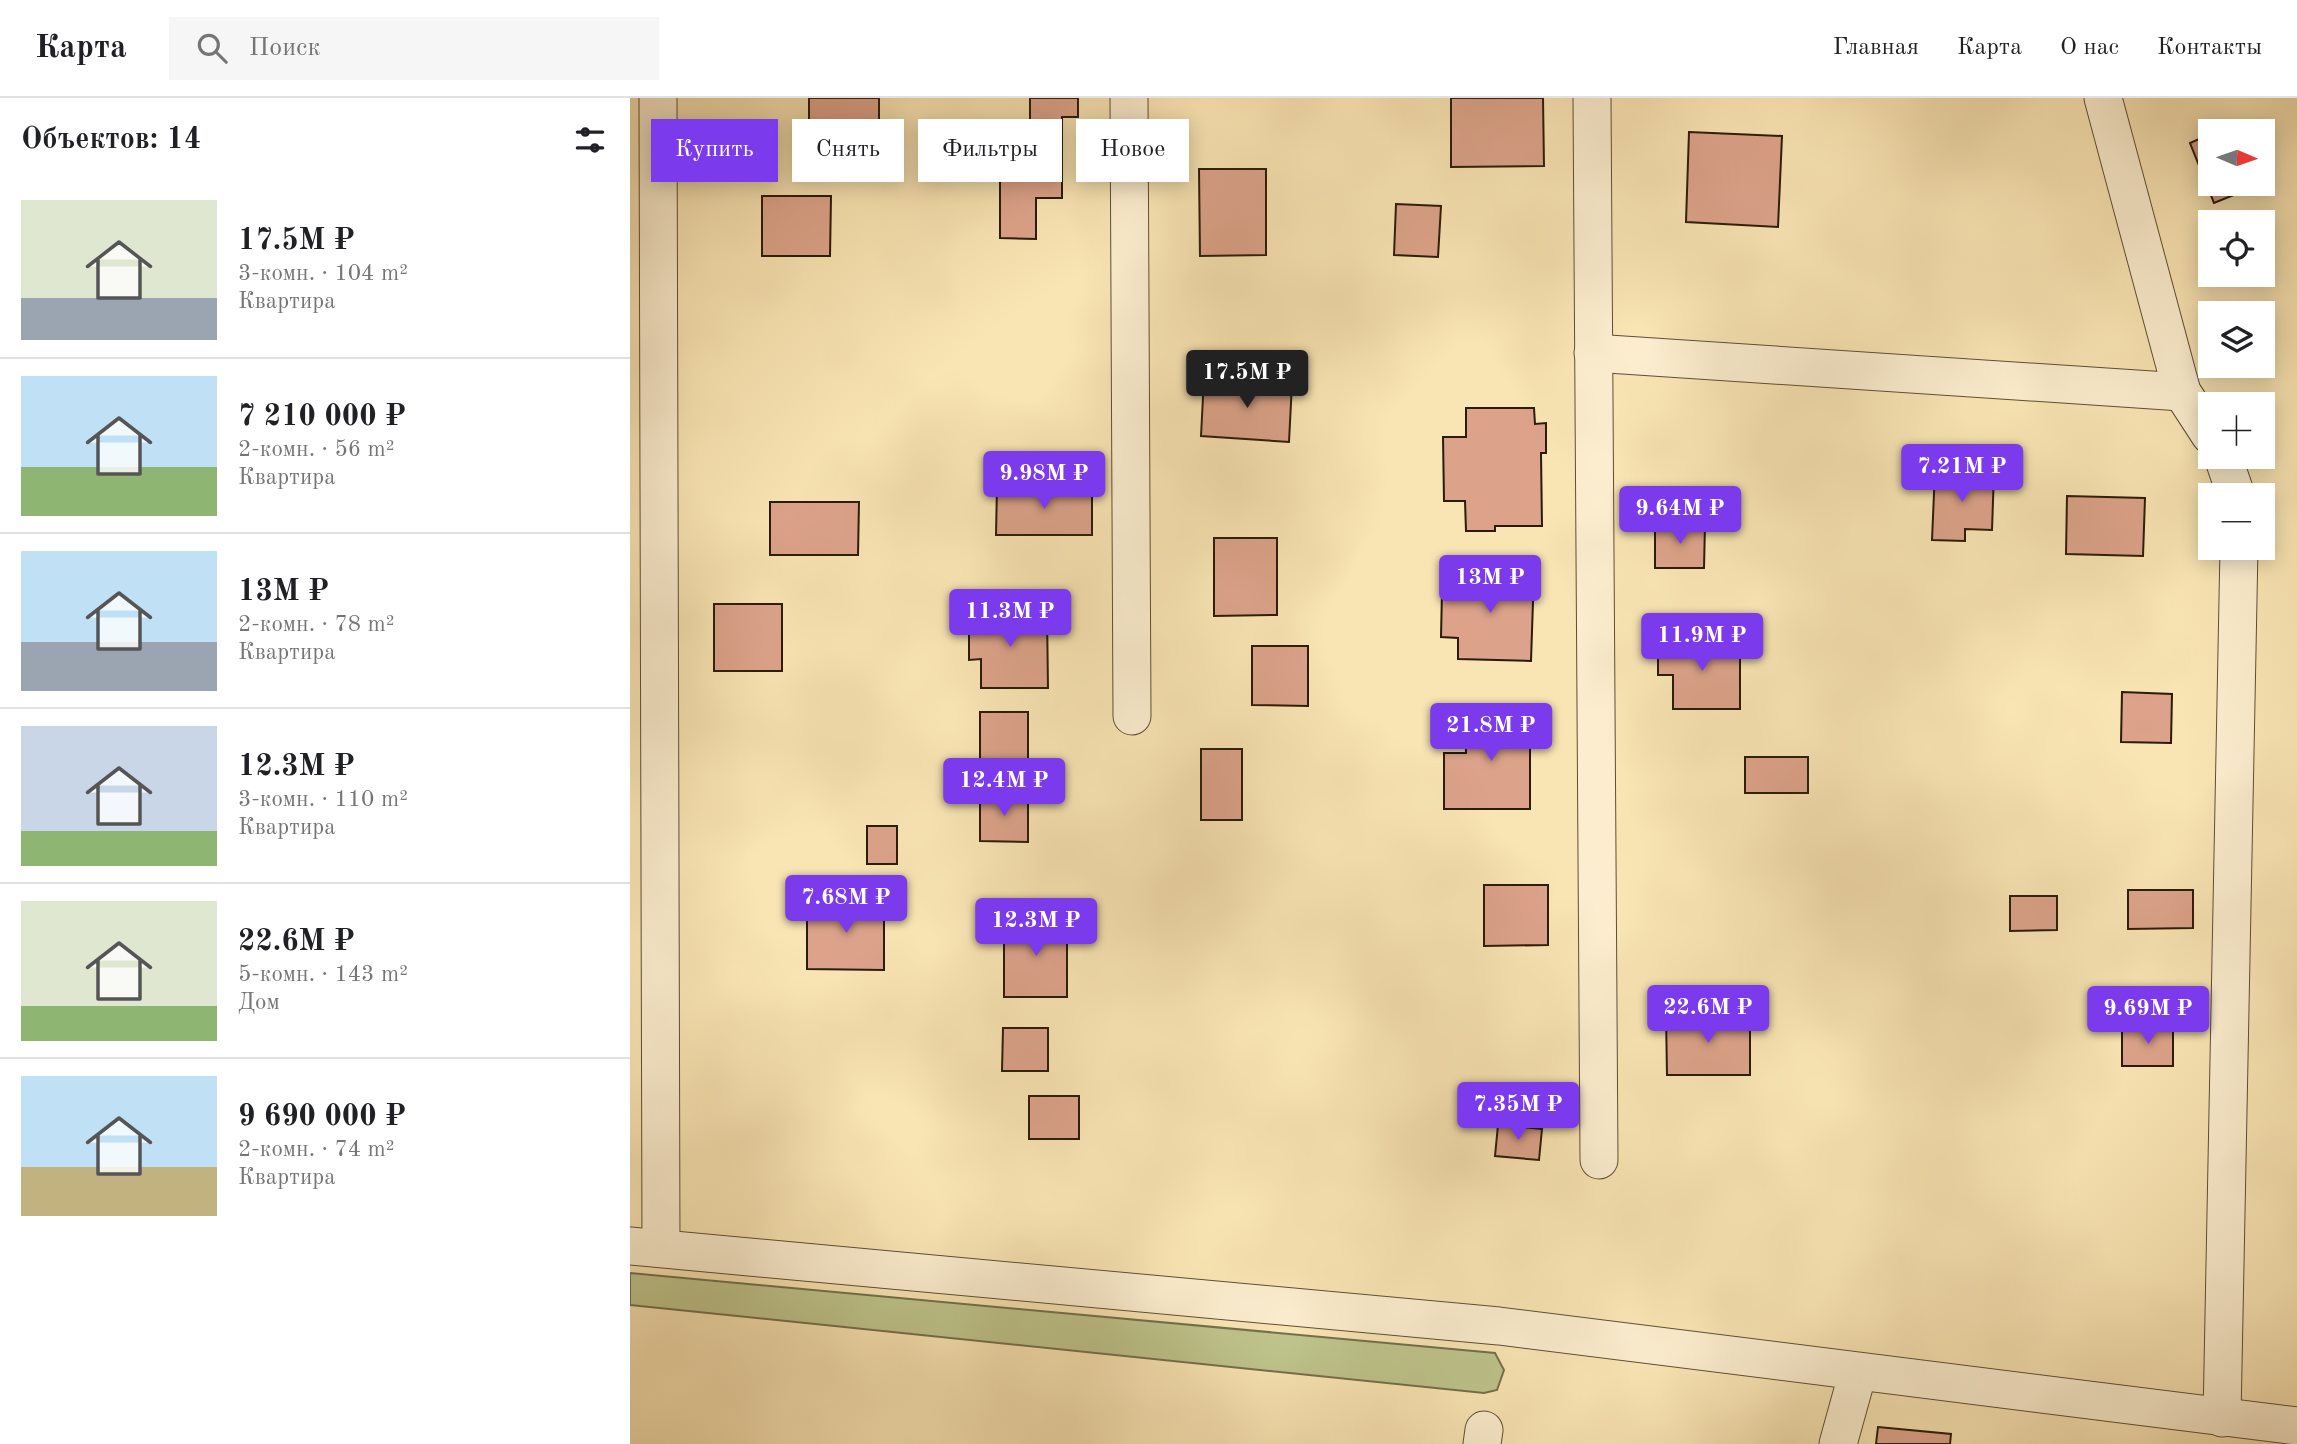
<!DOCTYPE html>
<html lang="ru">
<head>
<meta charset="utf-8">
<style>
	:root { --surface:#fff; --page:#f6f6f6; --text:#202124; --muted:#757577; --line:#e0e0e0; --accent:#7c3aed }
	body { margin:0; font-family:"Old Standard TT",serif; background:var(--page); color:var(--text); height:100vh; display:flex; flex-direction:column; font-size:26px; white-space:nowrap }
	* { box-sizing:border-box; margin:0 }
	p { font-size:23px; color:var(--muted) }
	.icon { flex:none; width:38px; height:38px; fill:none; stroke:currentColor; stroke-width:2; stroke-linecap:round; stroke-linejoin:round }
	.map { position:relative; flex:1; overflow:hidden }
	.details { display:flex; flex-direction:column; background:var(--surface); width:630px }
	.details>* { flex:none }
	.hud { position:absolute; left:21px; top:21px; width:665px; height:63px; display:flex; gap:14px }
	.needle { width:46px; rotate:92deg }
	.controls { position:absolute; left:1568px; top:21px; display:grid; gap:14px }
	.controls a { display:grid; place-items:center; width:77px; height:77px; border-radius:0px; background:var(--surface); box-shadow:0 4px 18px #0003; font-size:35px }
	.price { position:absolute; translate:-50% -60px; padding:0 16px; border-radius:7px; background:var(--accent); color:#fff; font-size:23px; line-height:46px; filter:drop-shadow(0 2px 4px #0008) }
	.price::after { content:''; position:absolute; left:50%; top:42px; width:21px; height:16px; margin-left:-10px; background:inherit; clip-path:polygon(0 0,100% 0,50% 100%) }
	.price.current { background:#222; color:#fff }
	ul { padding:0; list-style:none }
	li { display:flex; align-items:center; gap:21px; height:175px; padding:0 21px }
	li+li { border-top:2px solid var(--line) }
	li span { display:grid; place-items:center; flex:none; width:196px; height:140px; border-radius:0px; color:#555 }
	li>.icon { margin-inline-start:auto }
	span .icon { width:84px; height:84px; fill:#fffc; stroke-width:1 }
	li b { font-size:30px }
	h2 { display:flex; justify-content:space-between; align-items:center; height:84px; padding:0 21px; font-size:30px }
	.chip { padding:0 24px; border-radius:0px; background:var(--surface); box-shadow:0 4px 18px #0003; font-size:24px; line-height:63px }
	.chip.current { background:var(--accent); color:#fff }
	header { display:flex; align-items:center; gap:42px; box-sizing:border-box; height:98px; padding:0 35px; background:var(--surface); border-bottom:2px solid var(--line) }
	header strong { font-size:33px }
	nav { display:flex; gap:38px; margin-inline-start:auto; font-size:24px }
	.search { width:490px; height:63px; background:var(--page); display:flex; align-items:center; gap:18px; box-sizing:border-box; padding:0 24px; border-radius:0px; color:var(--muted); font-size:26px }
	main { display:flex; flex:1; min-height:0 }
	.map>svg:first-child { display:block }
</style>
</head>
<body>
<header>
<strong>Карта</strong>
<div class="search"><svg class="icon" aria-label="search" viewBox="0 0 24 24"><circle cx="10" cy="10" r="6"/><path d="M15 15l6 6"/></svg>Поиск</div>
<nav><a>Главная</a><a>Карта</a><a>О нас</a><a>Контакты</a></nav>
</header>
<main>
<section class="details">
<h2>Объектов: 14<svg class="icon" aria-label="filters" viewBox="0 0 24 24"><path d="M4 7h16M4 17h16"/><circle cx="9" cy="7" r="2"/><circle cx="15" cy="17" r="2"/></svg></h2>
<ul>
<li><span style="background:linear-gradient(#dfe7d0 70%,#9aa5b1 0)"><svg class="icon" aria-label="home" viewBox="0 0 24 24"><path d="M3 11l9-7 9 7M6 9v11h12V9"/></svg></span><div><b>17.5M ₽</b><p>3-комн. · 104 m²</p><p>Квартира</p></div></li>
<li><span style="background:linear-gradient(#bfe0f5 65%,#8fb573 0)"><svg class="icon" aria-label="home" viewBox="0 0 24 24"><path d="M3 11l9-7 9 7M6 9v11h12V9"/></svg></span><div><b>7 210 000 ₽</b><p>2-комн. · 56 m²</p><p>Квартира</p></div></li>
<li><span style="background:linear-gradient(#bfe0f5 65%,#9aa5b1 0)"><svg class="icon" aria-label="home" viewBox="0 0 24 24"><path d="M3 11l9-7 9 7M6 9v11h12V9"/></svg></span><div><b>13M ₽</b><p>2-комн. · 78 m²</p><p>Квартира</p></div></li>
<li><span style="background:linear-gradient(#c9d6e8 75%,#8fb573 0)"><svg class="icon" aria-label="home" viewBox="0 0 24 24"><path d="M3 11l9-7 9 7M6 9v11h12V9"/></svg></span><div><b>12.3M ₽</b><p>3-комн. · 110 m²</p><p>Квартира</p></div></li>
<li><span style="background:linear-gradient(#dfe7d0 75%,#8fb573 0)"><svg class="icon" aria-label="home" viewBox="0 0 24 24"><path d="M3 11l9-7 9 7M6 9v11h12V9"/></svg></span><div><b>22.6M ₽</b><p>5-комн. · 143 m²</p><p>Дом</p></div></li>
<li><span style="background:linear-gradient(#bfe0f5 65%,#c2b280 0)"><svg class="icon" aria-label="home" viewBox="0 0 24 24"><path d="M3 11l9-7 9 7M6 9v11h12V9"/></svg></span><div><b>9 690 000 ₽</b><p>2-комн. · 74 m²</p><p>Квартира</p></div></li>
</ul>
</section>
<div class="map">
<svg width="1667" height="1346" viewBox="0 0 1667 1346">
	<rect width="100%" height="100%" fill="#f9e4b3"/>
	<filter id="stains"><feTurbulence type="fractalNoise" baseFrequency=".00286" numOctaves="4"/><feColorMatrix values="0 0 0 0 .2 0 0 0 0 .09 0 0 0 0 .02 0 0 0 .5 -.17"/></filter>
	<radialGradient id="worn" r=".72"><stop offset=".6" stop-color="#630" stop-opacity="0"/><stop offset="1" stop-color="#630" stop-opacity=".3"/></radialGradient>
	<path fill="#bec48c" stroke="#74704b" stroke-width="2" d="M0,1175L865,1255L874,1272L867,1292L854,1295L0,1207Z"/>
	<g fill="#dca38a" stroke="#2a1c0a" stroke-width="2">
		<rect x="179" y="0" width="70" height="73"/>
		<path d="M400,0H448V19H432V100H406V141L370,140V33H400Z"/>
		<path d="M821,0H913L914,68L821,69Z"/>
		<path d="M1607,25L1611,33H1587Z"/>
		<path d="M1059,34L1152,38L1148,129L1056,124Z"/>
		<path d="M1580,36V86H1631L1584,105L1560,45Z"/>
		<path d="M569,71H636V157L570,158Z"/>
		<path d="M132,98H201L200,158H132Z"/>
		<path d="M766,106L811,108L808,159L764,157Z"/>
		<path d="M574,280L662,285L659,344L571,338Z"/>
		<path d="M836,310H904L905,326L916,325V355H911L912,428H865V433H836L835,403H814L813,339H836Z"/>
		<path d="M1305,372L1364,374L1362,432L1335,431V443L1302,442Z"/>
		<path d="M367,388H462V437H366Z"/>
		<path d="M1437,398L1515,400L1513,458L1436,456Z"/>
		<path d="M140,404H229L228,457H140Z"/>
		<path d="M1025,426H1075L1074,470H1025Z"/>
		<path d="M584,440H647V517L584,518Z"/>
		<path d="M826,472L904,474L901,563L828,561V540L811,539L812,493L825,494Z"/>
		<rect x="84" y="506" width="68" height="67"/>
		<path d="M339,514H417L418,590H351V561L339,562Z"/>
		<path d="M1028,542H1110V611H1043V577H1028Z"/>
		<path d="M622,548H678V608L622,607Z"/>
		<path d="M1492,594L1542,596L1541,645L1491,644Z"/>
		<path d="M835,612H900V711H814V655H836Z"/>
		<rect x="350" y="614" width="48" height="48"/>
		<rect x="571" y="651" width="41" height="71"/>
		<rect x="1115" y="659" width="63" height="36"/>
		<path d="M350,696L398,697V744L350,743Z"/>
		<rect x="237" y="728" width="30" height="38"/>
		<path d="M854,787H918V847L854,848Z"/>
		<path d="M1498,792H1563V830L1498,831Z"/>
		<path d="M1380,798H1427V832L1380,833Z"/>
		<path d="M177,802H254V872L177,871Z"/>
		<rect x="374" y="822" width="63" height="77"/>
		<path d="M1036,917H1120V977H1037Z"/>
		<rect x="1492" y="928" width="51" height="40"/>
		<path d="M373,930H418V973H372Z"/>
		<rect x="399" y="998" width="50" height="43"/>
		<path d="M868,1027L912,1031L909,1062L865,1058Z"/>
		<path d="M1248,1329L1321,1336L1320,1346H1246Z"/>
	</g>
	<g fill="none" stroke-linecap="round" stroke-linejoin="round">
		<g stroke="#5e4e34" stroke-width="39">
			<g id="minor">
				<path d="M28,0L31,1150"/>
				<path d="M499,0L502,618"/>
				<path d="M962,0L969,1062"/>
				<path d="M1473,0L1552,294L1580,337"/>
				<path d="M963,255L1552,294"/>
				<path d="M1593,359L1606,397"/>
				<path d="M0,1148L869,1228L1667,1328"/>
				<path d="M1592,1320L1609,450"/>
				<path d="M852,1346L854,1332"/>
				<path d="M1208,1346L1228,1274"/>
			</g>
		</g>
		<use href="#minor" stroke="#fbedce" stroke-width="37"/>
	</g>
	<rect width="100%" height="100%" filter="url(#stains)"/>
	<rect width="100%" height="100%" fill="url(#worn)"/>
</svg>
<div class="controls">
<a><svg class="needle" viewBox="-14 -14 28 28"><path d="M0-13l5 13h-10z" fill="#e53935"/><path d="M0 13l5-13h-10z" fill="#757577"/></svg></a>
<a><svg class="icon" aria-label="locate" viewBox="0 0 24 24"><circle cx="12" cy="12" r="6"/><path d="M12 2v4M12 18v4M2 12h4M18 12h4"/></svg></a>
<a><svg class="icon" aria-label="layers" viewBox="0 0 24 24"><path d="M12 4l9 5-9 5-9-5zM3 14l9 5 9-5"/></svg></a>
<a>+</a>
<a>−</a>
</div>
<b class="price current" style="left:617px;top:312px">17.5M ₽</b>
<b class="price" style="left:1332px;top:406px">7.21M ₽</b>
<b class="price" style="left:414px;top:413px">9.98M ₽</b>
<b class="price" style="left:1050px;top:448px">9.64M ₽</b>
<b class="price" style="left:860px;top:517px">13M ₽</b>
<b class="price" style="left:380px;top:551px">11.3M ₽</b>
<b class="price" style="left:1072px;top:575px">11.9M ₽</b>
<b class="price" style="left:861px;top:665px">21.8M ₽</b>
<b class="price" style="left:374px;top:720px">12.4M ₽</b>
<b class="price" style="left:216px;top:837px">7.68M ₽</b>
<b class="price" style="left:406px;top:860px">12.3M ₽</b>
<b class="price" style="left:1078px;top:947px">22.6M ₽</b>
<b class="price" style="left:1518px;top:948px">9.69M ₽</b>
<b class="price" style="left:888px;top:1044px">7.35M ₽</b>
<div class="hud">
<a class="chip current">Купить</a>
<a class="chip">Снять</a>
<a class="chip">Фильтры</a>
<a class="chip">Новое</a>
</div>
</div>
</main>
</body>
</html>
